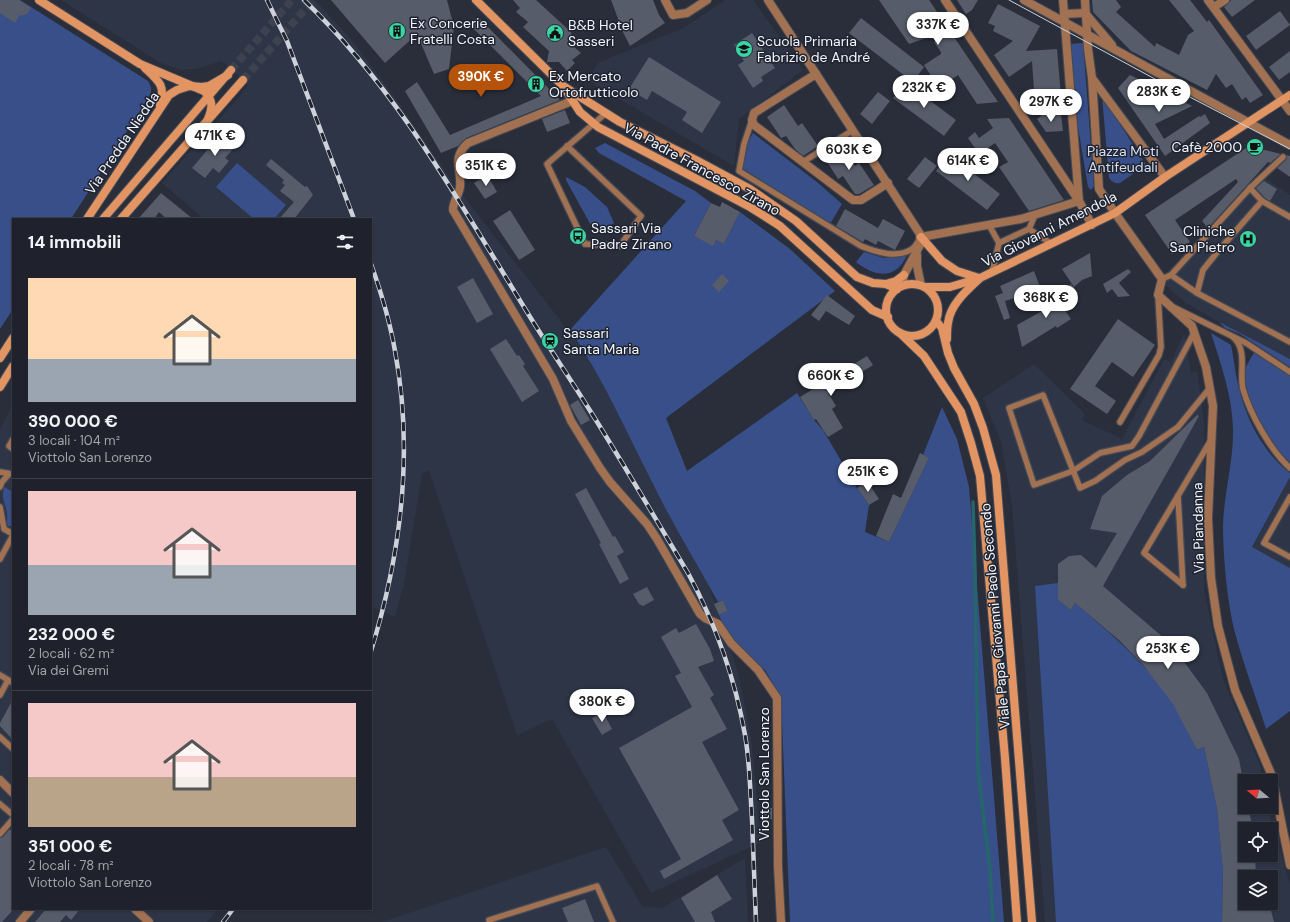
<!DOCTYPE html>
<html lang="it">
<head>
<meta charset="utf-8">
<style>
	:root { --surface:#1f222c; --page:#272a34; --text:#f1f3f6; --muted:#a1a4a9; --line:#3c3f48; --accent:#b45309 }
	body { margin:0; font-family:"DM Sans",sans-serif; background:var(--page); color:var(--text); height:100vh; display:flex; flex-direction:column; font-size:15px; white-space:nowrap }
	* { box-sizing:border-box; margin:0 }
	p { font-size:13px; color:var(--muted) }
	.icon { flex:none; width:22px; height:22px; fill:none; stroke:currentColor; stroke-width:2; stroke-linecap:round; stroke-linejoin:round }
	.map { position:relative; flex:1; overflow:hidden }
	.side { position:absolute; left:12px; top:218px; width:360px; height:692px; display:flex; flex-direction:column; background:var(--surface); border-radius:0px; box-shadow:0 1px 3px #0004,0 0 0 1px var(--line) }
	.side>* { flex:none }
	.needle { width:26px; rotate:288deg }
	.buttons { position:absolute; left:1238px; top:774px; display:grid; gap:8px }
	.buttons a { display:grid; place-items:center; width:40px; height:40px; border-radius:0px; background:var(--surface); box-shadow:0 1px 3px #0004,0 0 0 1px var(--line); font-size:20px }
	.price { position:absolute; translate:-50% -34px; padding:0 9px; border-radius:14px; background:#fff; color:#222; font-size:13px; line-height:26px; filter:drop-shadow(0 1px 2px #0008) }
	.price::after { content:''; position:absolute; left:50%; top:24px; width:12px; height:9px; margin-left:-6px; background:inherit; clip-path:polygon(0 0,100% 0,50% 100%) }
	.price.selected { background:var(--accent); color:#fff }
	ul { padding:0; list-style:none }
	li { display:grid; align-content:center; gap:8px; height:212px; padding:0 16px }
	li+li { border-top:1px solid var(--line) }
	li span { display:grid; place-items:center; height:124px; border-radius:0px; color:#555 }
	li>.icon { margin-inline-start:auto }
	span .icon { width:72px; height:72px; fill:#fffc; stroke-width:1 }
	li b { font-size:17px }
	h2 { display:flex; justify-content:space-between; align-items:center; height:48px; padding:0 16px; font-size:17px }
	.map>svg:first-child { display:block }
</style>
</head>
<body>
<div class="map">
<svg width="1290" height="922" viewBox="0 0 1290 922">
	<rect width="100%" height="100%" fill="#292e3a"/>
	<g fill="#2e3547" fill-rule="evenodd">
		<path d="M61,0H315L352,40L396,99L454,184L588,356L621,418L653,484L708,584L738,672L751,738L761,842L651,893L552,719L517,735L429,470L422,474L404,584L395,617L371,606V219H204L162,183L239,97L248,85L222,61L196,69L181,70L161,63Z"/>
		<path d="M725,0H753L803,70L739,119L734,166L587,80L598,63L683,28Z"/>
		<path d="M1264,177L1290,195V359L1235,331L1186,303L1164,284Z"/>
		<path d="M1184,333L1191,373L1197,371L1204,421V590L1223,679L1260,765L1263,781H1245V807H1268L1274,832L1290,884V922H1045L1012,506L1001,442L983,398L1034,364L1085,414L1082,420L1122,439L1164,359L1171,362ZM1245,829H1271V855H1245ZM1245,877H1271V903H1245Z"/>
		<path d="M13,403V909H218L207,922H0V430Z"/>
		<path d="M1290,477V568L1252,548Z"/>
		<path d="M606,847L643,907L662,908L745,858L748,922H382Z"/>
	</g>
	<g fill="#384f89">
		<path d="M0,0H20L148,81C151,86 152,90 150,95L71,219H13V309L0,329Z"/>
		<path d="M1083,43L1094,186L1091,190L1088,187L1078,127L1071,44Z"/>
		<path d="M1102,96L1146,165L1120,183C1115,184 1112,182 1109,178Z"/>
		<path d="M753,133L817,182L842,204L830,224L742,168L746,146Z"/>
		<path d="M605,143L695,191L711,203L694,236L713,245L716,240L724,244L740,212L790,249L835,291L666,418L687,471L797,393L814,420L823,430L857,488L869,505L865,532L889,542L929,458L923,455L942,407L957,439L969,487L1004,922H790L781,697L765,670L731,643L719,615L728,611L723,600L718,602C696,562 672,523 652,482C626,431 603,378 570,330L686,201L599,153L595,148Z"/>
		<path d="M237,163L286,205L274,219H254L216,187Z"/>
		<path d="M566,177L585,187L607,207L614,223L604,229H593L566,180Z"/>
		<path d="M864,252L884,258L908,254C895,280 877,278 856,262Z"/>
		<path d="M1219,322L1290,359V367L1240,334L1225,328Z"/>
		<path d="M1211,333L1231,345C1234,359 1235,374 1239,388C1246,419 1264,454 1290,473V477L1252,547L1290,568V711L1266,729C1256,697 1244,666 1235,633C1227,602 1223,557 1223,525C1224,492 1234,460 1233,428C1232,396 1221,364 1211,333Z"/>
		<path d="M1255,351L1290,376V462C1285,458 1279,453 1275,447C1264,431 1241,390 1245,371C1246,364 1252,357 1255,351Z"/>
		<path d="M4,487L13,492V524L11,526H8C6,522 8,518 7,513C5,500 1,502 4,487Z"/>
		<path d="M1058,583V600L1071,610L1075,603C1111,634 1147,664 1173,703C1182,718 1189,735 1197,750L1204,747L1217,809L1223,871L1222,922H1056L1035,586Z"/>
	</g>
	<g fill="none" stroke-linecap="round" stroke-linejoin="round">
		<path stroke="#25666b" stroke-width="3.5" d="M973,502L975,569L978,769L990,870L993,922"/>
	</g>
	<g fill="#565c6a">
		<path d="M0,0H19L31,8L27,14L19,16L15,23L0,13Z"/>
		<path d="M331,0H447L454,27L449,69L434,74L417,34L385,63Z"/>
		<path d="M513,0H536L571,32L574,47L581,53L572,60L575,63L567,71L559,62H547L549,51L523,27L528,22L516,12L520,8Z"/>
		<path d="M611,0H653L659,15L665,23L630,46L623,32Z"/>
		<path d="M879,0H929L998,102L977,104L958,75L939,88L924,65L941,54V52L934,42L941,33L909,44Z"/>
		<path d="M957,0H978L972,10L966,14Z"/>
		<path d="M1092,0H1116L1121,7L1116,12L1155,47L1156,43L1179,55L1188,35L1194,31L1169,0H1190L1207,22L1209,20L1263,95L1250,103L1246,97L1242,100L1232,84L1226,88L1216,74L1207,90L1131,51L1093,12Z"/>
		<path d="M1231,0H1255L1232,17L1224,7L1228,4Z"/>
		<path d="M998,4L1040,26L1026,51L1057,49L1061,96L1041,98L1040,89L1034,90L1032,61L1009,77L994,55L1013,41L993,31L995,26L988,23Z"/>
		<path d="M1280,11L1290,25L1256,50L1246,36Z"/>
		<path d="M478,17L560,100L466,138L458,146L441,153L405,91L417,82L450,135L541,96L468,23Z"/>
		<path d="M861,18L924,67L913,82L849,33Z"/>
		<path d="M752,33L775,68L761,77L763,81L753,88L738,65L744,61L734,45Z"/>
		<path d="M1290,51V72L1279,80L1269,67Z"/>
		<path d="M649,57L721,102L702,133L682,120L687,112L652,91L647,100L629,89Z"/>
		<path d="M1130,75L1192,106L1155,124L1164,139L1199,116L1200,117L1205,114L1210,123L1165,156L1118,88Z"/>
		<path d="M905,82L956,120L944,136L893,98Z"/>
		<path d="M878,92L890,101L872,124L860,114Z"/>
		<path d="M784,105L798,126L802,123L818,146L803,156L795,149L786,136L781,138L767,117Z"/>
		<path d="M565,110L570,123L547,132L542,119Z"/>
		<path d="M1061,114L1063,131L1046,132L1037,119L1042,115Z"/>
		<path d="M1009,118L1064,200L1029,211L999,167L1008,162L995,143L979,154L968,138L975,132L979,138L993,128L987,119Z"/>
		<path d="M221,134L235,147L225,158L229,161L219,173L213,168L205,178L192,168Z"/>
		<path d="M841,145L855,166L859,163L874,185L859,194H855L843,176L838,179L824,157Z"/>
		<path d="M1249,146L1281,154L1270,163L1268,162L1208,228L1202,221L1238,182L1236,179L1175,220L1190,242L1172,254L1145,215Z"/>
		<path d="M949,154L1000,194L987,210L936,171Z"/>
		<path d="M1287,155L1290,156V177L1277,168L1286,160Z"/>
		<path d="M925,157L937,166L919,188L907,179Z"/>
		<path d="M271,159L305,187L307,186L313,195L294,219H279L294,202L280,191L285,185L282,183L284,180L266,165Z"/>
		<path d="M487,175L497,192L485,199L474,183Z"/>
		<path d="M1264,181L1277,189L1270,201L1265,198L1256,188Z"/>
		<path d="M161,193L193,219H167L159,212L154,219H138Z"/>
		<path d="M722,202L740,212L724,244L716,240L713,246L694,236L711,203L720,207Z"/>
		<path d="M845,209L878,228L883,219L905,231L895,250L878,241L876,245L865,239L863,242L836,226Z"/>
		<path d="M510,210L535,250L519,260L493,221Z"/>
		<path d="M1090,253L1092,276L1082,280L1074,287L1062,269Z"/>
		<path d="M1128,269L1131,272L1119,283L1130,296L1118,297L1112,289L1107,293L1103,284Z"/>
		<path d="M1034,271L1041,290L1005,301L1010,318L1004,320L995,296L1003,293L1000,286Z"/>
		<path d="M722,274L729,281L719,292L712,285Z"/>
		<path d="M473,278L493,314L477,323L457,287Z"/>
		<path d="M1071,284L1078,293L1061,305L1071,319L1057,328L1056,326L1022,347L1017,325L1058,302L1055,298Z"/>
		<path d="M827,295L855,316L849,325L826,311L819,321L811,315Z"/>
		<path d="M1118,319L1155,345L1133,377L1112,362L1095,386L1116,401L1107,414L1070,389Z"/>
		<path d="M506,339L517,356L519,355L525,364L523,366L539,391L522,402L490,349Z"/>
		<path d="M867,356L873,365L828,393L836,406L832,409L843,428L828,437L816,419L814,420L800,397Z"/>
		<path d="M578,400L590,420L581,425L570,405Z"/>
		<path d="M1197,415L1199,416L1103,586L1171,644L1207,693L1239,759L1245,791V807H1248L1253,829H1245V855H1255L1256,877H1245V903H1269L1274,922H1222L1223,871L1217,809L1204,747L1197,750L1173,704L1144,666L1120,641L1075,603L1071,610L1058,600V564L1069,556L1081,555L1096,568L1117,533L1090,529L1102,496L1127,475L1150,461Z"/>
		<path d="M920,453L929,458L889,542L876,536L893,494L901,498Z"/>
		<path d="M867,481L879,499L869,505L857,488Z"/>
		<path d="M586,488L613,537L615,536L624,552L617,556L629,579L620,584L599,544L601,543L575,494Z"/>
		<path d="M647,587L654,600L643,606L639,604L633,594Z"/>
		<path d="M723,600L728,611L719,615L714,604Z"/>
		<path d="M696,624L710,649L714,661L698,667L714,695L710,698L727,729L702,742L739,810L722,820L733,840L664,879L660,871L681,859L619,748L692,707L675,676L681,673L661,637L676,628L679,633Z"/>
		<path d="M13,699V740L0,726V723Z"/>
		<path d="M603,712L612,729L602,735L592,718Z"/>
		<path d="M772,808V819H762V809Z"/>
		<path d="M10,829L13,833V910L2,922H0V838L3,837Z"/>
		<path d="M717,875L732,899L711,912L715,922H695L681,898Z"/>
		<path d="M585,899L594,922H568L562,908Z"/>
		<path d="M46,909H80L71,920L66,915L60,922H35Z"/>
	</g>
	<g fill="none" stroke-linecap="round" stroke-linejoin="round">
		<g stroke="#3d424e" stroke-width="8" stroke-dasharray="8 4" stroke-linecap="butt">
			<path d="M231,70L292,0"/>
			<path d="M243,80L313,0"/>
		</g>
		<g stroke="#454a55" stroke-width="8">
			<g id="service">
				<path d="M752,120L744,144L739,171L861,246C876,252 897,259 912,249C915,247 918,242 920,239"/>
				<path d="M567,146L641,216L620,246L585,244L547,164L606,113"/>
				<path d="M803,162L853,130"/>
				<path d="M1250,188L1262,201L1290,217"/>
				<path d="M989,225L999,243"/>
				<path d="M1029,229L1035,215"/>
				<path d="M992,272L999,243L1029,229L1052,244"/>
				<path d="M1171,275L1197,293L1290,342"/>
				<path d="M1162,279L1171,275L1250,188L1283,157"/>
				<path d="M1197,293L1203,270L1219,250L1262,201"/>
				<path d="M1173,307L1246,343L1290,372"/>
				<path d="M1194,333L1139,436L1132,446L1100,453L1073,471L1034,485L1009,408L1043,395L1080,488L1095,481L1125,460L1142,452L1178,427L1209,389"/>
				<path d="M1233,337C1248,350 1239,372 1243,389C1250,414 1271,451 1290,468"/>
				<path d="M1120,422L1159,355L1161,347L1158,295"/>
				<path d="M13,439L9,446L13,449"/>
				<path d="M0,472L12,474"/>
				<path d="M0,487L2,482L9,474"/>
				<path d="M1178,496L1183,585"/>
				<path d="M1290,497L1264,543L1290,557"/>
				<path d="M0,507L4,529L13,534"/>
				<path d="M0,559L13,535"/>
				<path d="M1183,585L1144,553L1211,440"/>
				<path d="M0,675L13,683"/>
				<path d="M0,695L8,680"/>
				<path d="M0,737L13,749"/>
				<path d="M0,804L13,815"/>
				<path d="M0,834L13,819"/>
				<path d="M490,922L489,920L597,886L613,922"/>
			</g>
		</g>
		<g stroke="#454a55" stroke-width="10">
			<g id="minor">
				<path d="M665,0L673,15L687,13L707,0"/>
				<path d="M768,0L920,234V245L904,275L902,286"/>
				<path d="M1024,0L1290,145"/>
				<path d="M1208,0L1290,111"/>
				<path d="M1214,7L1225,0"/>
				<path d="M1064,14L1085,13L1112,45"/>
				<path d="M816,74L754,113L752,120L754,125L853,200H861L888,183"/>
				<path d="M1092,78L1165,177"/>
				<path d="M572,101L468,143C451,158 462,169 460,187C459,195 453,201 453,210L553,379L571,421L600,468L610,482L647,524L657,539L700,614L705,618L718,624L731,643L758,670L777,698L778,866L781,922"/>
				<path d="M1115,213L1162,279L1158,295L1192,326L1206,367L1213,406L1208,518L1211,578L1218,626L1235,690L1272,776L1290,865"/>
				<path d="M921,237L1021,219L1079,201L945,0"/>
				<path d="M917,255V266L921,285"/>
				<path d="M20,922L31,909"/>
			</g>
		</g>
		<g stroke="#454a55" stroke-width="10">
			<g id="tertiary">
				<path d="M1063,0L1079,201L1092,225"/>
				<path d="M1085,0L1088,49L1092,78L1099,189L1115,213"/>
				<path d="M0,780L13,793"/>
				<path d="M135,909L149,922"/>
			</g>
		</g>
		<g stroke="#454a55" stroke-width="10">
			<g id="secondary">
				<path d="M39,0L140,64L204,91C213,100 213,107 208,119"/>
				<path d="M476,0L563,86L620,122L696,160L750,189L796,221L857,277L873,283L886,284L897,289"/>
				<path d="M145,68C159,81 166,86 160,105"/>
				<path d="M565,89L580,112L598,127L750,207L780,226L872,310L888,317"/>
				<path d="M87,219L169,95L177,90L189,86L202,87L209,86L228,75"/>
				<path d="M103,219L231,70"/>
				<path d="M121,219L243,80"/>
				<path d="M921,237L942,261L957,271L979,278"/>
				<path d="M886,284L896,281L904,275"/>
				<circle cx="912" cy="310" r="26"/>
				<path d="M926,287H950L980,278L1115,213L1165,177L1290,95"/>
				<path d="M936,321L942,328L948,353L954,368L974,404L983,428L996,475L1032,922"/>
				<path d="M900,333L924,356L961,412L971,443L980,476L1005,758L1017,922"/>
				<path d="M947,339C947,334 947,328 948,323C950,305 966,291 979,279"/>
				<path d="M0,358L13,338"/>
				<path d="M0,387L13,366"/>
			</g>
		</g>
		<use href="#service" stroke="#a17152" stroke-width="5.5"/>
		<use href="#minor" stroke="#a17152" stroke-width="8"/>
		<use href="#tertiary" stroke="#a17152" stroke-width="8"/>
		<use href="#secondary" stroke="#e29563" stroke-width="8"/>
		<path stroke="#ced2da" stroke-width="1" d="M1009,0L1155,79L1290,149"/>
		<g stroke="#ced2da" stroke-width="4.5">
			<g id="rail">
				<path d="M267,0L287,41L354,219"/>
				<path d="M304,0C396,88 458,200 524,307C545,342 568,375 589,409C623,463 655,518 688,573C715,623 735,678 745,735C750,763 750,791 752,819C753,853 755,888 756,922"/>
				<path d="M371,264C381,292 390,322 395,351C414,452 401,554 371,651"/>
				<path d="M223,922L233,909"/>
			</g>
		</g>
		<use href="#rail" stroke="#1f2430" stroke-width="3" stroke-dasharray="9" stroke-linecap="butt"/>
	</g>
	<defs>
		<g id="building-disc" transform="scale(0.9)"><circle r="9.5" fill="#3bd4a4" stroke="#1f2430"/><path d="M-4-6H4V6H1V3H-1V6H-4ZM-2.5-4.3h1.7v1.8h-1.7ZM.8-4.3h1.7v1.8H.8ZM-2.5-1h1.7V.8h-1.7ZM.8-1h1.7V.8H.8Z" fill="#111"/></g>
		<g id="civic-disc" transform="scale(0.9)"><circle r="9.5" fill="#3bd4a4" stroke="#1f2430"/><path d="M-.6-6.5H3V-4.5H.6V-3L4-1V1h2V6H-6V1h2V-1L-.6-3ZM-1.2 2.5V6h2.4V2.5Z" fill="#111"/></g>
		<g id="school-disc" transform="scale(0.9)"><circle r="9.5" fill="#3bd4a4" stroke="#1f2430"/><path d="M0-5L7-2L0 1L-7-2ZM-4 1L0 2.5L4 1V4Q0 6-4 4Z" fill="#111"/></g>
		<g id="cafe-disc" transform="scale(0.9)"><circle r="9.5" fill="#3bd4a4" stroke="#1f2430"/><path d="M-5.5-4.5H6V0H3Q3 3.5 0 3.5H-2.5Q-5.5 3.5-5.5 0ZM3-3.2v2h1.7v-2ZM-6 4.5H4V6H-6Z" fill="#111"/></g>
		<g id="bus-disc" transform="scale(0.9)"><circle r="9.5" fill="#3bd4a4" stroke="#1f2430"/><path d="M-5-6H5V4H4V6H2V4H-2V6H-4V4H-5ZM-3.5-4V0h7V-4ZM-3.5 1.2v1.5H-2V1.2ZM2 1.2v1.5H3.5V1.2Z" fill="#111"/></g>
		<g id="hospital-disc" transform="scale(0.9)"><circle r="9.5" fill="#3bd4a4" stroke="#1f2430"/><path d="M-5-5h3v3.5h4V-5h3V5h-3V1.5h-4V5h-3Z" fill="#111"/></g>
		<g id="station-disc" transform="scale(0.9)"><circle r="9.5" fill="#3bd4a4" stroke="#1f2430"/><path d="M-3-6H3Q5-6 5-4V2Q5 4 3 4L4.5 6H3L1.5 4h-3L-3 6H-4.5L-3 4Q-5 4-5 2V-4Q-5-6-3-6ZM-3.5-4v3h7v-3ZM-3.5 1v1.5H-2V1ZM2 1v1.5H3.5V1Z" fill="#111"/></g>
	</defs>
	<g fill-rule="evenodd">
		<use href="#building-disc" x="397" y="31"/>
		<use href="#civic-disc" x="555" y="33"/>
		<use href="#school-disc" x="744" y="49"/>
		<use href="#building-disc" x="536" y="84"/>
		<use href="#cafe-disc" x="1255" y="147"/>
		<use href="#bus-disc" x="578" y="236"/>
		<use href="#hospital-disc" x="1248" y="239"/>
		<use href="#station-disc" x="550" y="341"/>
	</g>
	<g text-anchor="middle" stroke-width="3" stroke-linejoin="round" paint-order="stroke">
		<g font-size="14" fill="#f1f5fd" stroke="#1f2430" text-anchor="start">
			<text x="410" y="28">Ex Concerie<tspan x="410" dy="16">Fratelli Costa</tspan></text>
			<text x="568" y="30">B&amp;B Hotel<tspan x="568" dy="16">Sasseri</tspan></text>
			<text x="757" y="46">Scuola Primaria<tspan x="757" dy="16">Fabrizio de André</tspan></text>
			<text x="549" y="81">Ex Mercato<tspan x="549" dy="16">Ortofrutticolo</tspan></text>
			<text x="1242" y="152" text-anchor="end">Cafè 2000</text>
			<text x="591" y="233">Sassari Via<tspan x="591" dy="16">Padre Zirano</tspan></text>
			<text x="1235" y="236" text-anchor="end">Cliniche<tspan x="1235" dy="16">San Pietro</tspan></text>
			<text x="563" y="338">Sassari<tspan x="563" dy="16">Santa Maria</tspan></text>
		</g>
		<g font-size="14" fill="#f1f5fd" stroke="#1f2430">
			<text transform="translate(122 143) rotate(-56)" y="5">Via Predda Niedda</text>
			<text transform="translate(702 169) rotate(29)" y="5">Via Padre Francesco Zirano</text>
			<text transform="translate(1049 229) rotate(-27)" y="5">Via Giovanni Amendola</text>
			<text transform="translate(1198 528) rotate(-91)" y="5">Via Piandanna</text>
			<text transform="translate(995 616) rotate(-95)" y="5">Viale Papa Giovanni Paolo Secondo</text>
			<text transform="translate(764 774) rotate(-90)" y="5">Viottolo San Lorenzo</text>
		</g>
		<g font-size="14" fill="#d3dcef" stroke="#1f2430">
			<text x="1123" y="156">Piazza Moti<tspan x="1123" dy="16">Antifeudali</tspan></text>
		</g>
	</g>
</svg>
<div class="buttons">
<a><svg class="needle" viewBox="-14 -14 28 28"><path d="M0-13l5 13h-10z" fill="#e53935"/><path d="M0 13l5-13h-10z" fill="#a1a4a9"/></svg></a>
<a><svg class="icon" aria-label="locate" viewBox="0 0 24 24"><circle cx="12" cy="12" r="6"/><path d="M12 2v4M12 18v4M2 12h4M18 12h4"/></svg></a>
<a><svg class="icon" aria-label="layers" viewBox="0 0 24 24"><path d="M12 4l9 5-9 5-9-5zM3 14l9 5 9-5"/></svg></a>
</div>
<b class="price" style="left:938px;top:46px">337K €</b>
<b class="price selected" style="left:481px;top:98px">390K €</b>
<b class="price" style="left:924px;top:109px">232K €</b>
<b class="price" style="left:1159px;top:113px">283K €</b>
<b class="price" style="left:1051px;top:123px">297K €</b>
<b class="price" style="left:215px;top:157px">471K €</b>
<b class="price" style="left:849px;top:171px">603K €</b>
<b class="price" style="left:968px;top:182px">614K €</b>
<b class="price" style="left:486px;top:187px">351K €</b>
<b class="price" style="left:1046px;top:319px">368K €</b>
<b class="price" style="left:831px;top:397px">660K €</b>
<b class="price" style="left:868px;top:493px">251K €</b>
<b class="price" style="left:1168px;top:670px">253K €</b>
<b class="price" style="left:602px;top:723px">380K €</b>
<section class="side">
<h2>14 immobili<svg class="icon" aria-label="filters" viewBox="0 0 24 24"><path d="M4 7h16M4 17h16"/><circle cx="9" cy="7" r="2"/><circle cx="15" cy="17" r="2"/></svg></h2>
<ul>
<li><span style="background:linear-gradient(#ffd9b3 65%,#9aa5b1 0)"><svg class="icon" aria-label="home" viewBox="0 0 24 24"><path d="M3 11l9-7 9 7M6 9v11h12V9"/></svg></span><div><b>390 000 €</b><p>3 locali · 104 m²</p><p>Viottolo San Lorenzo</p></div></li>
<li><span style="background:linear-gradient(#f6c9c9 60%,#9aa5b1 0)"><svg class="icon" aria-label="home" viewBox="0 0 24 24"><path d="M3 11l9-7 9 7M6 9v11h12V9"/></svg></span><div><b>232 000 €</b><p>2 locali · 62 m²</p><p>Via dei Gremi</p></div></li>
<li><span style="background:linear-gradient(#f6c9c9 60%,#b9a48a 0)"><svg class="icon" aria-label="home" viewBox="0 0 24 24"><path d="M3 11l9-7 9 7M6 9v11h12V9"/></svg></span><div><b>351 000 €</b><p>2 locali · 78 m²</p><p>Viottolo San Lorenzo</p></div></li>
</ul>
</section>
</div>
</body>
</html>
